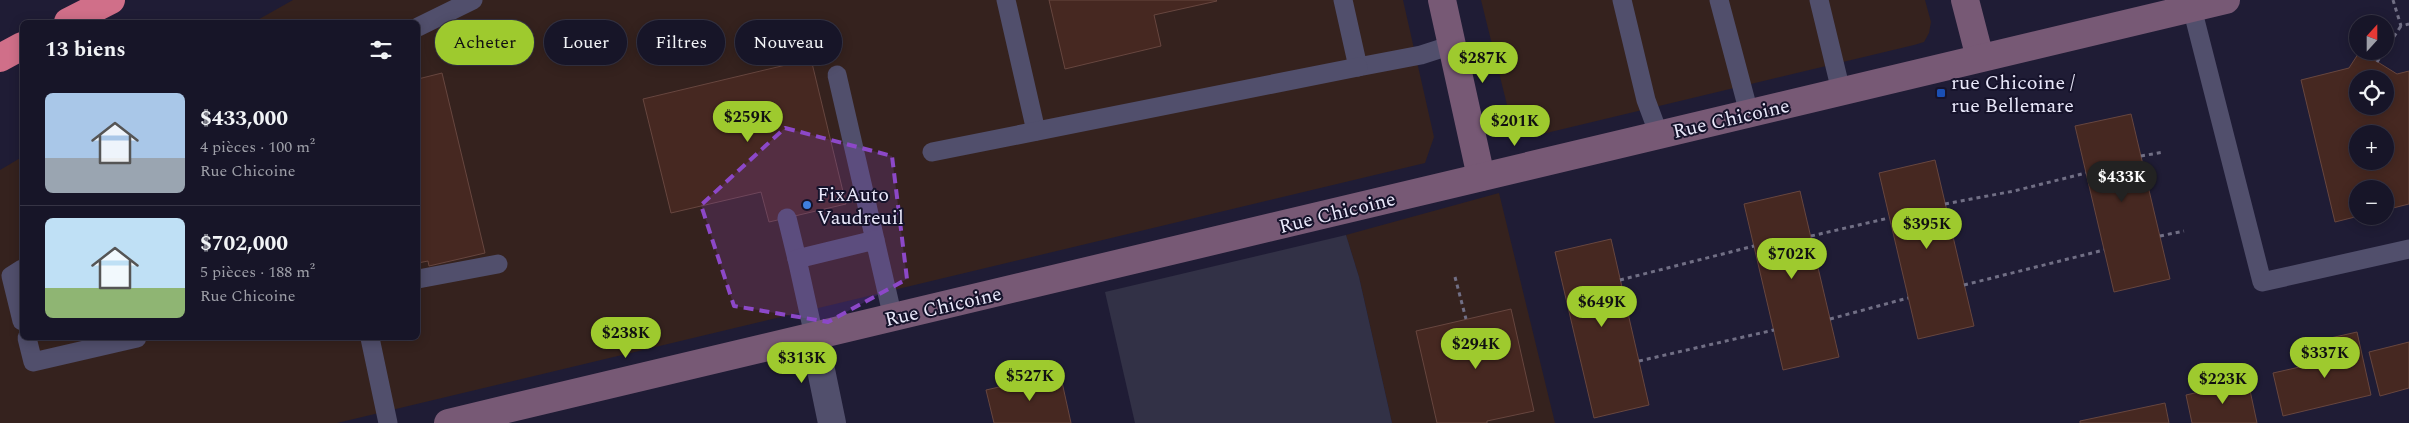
<!DOCTYPE html>
<html lang="fr">
<head>
<meta charset="utf-8">
<style>
	:root { --surface:#171528; --page:#242234; --text:#f1f3f6; --muted:#9e9fa8; --line:#363445; --accent:#9eca2e }
	body { margin:0; font-family:Spectral,serif; background:var(--page); color:var(--text); height:100vh; display:flex; flex-direction:column; font-size:19px; white-space:nowrap }
	* { box-sizing:border-box; margin:0 }
	p { font-size:16px; color:var(--muted) }
	.icon { flex:none; width:28px; height:28px; fill:none; stroke:currentColor; stroke-width:2; stroke-linecap:round; stroke-linejoin:round }
	.map { position:relative; flex:1; overflow:hidden }
	.drawer { position:absolute; left:20px; top:20px; width:400px; height:320px; display:flex; flex-direction:column; background:var(--surface); border-radius:8px; box-shadow:0 2px 12px #0003,0 0 0 1px var(--line) }
	.drawer>* { flex:none }
	.hud { position:absolute; left:435px; top:20px; width:475px; height:45px; display:flex; gap:10px }
	.needle { width:32px; rotate:21deg }
	.fabs { position:absolute; left:2349px; top:15px; display:grid; gap:10px }
	.fabs a { display:grid; place-items:center; width:45px; height:45px; border-radius:50%; background:var(--surface); box-shadow:0 2px 12px #0003,0 0 0 1px var(--line); font-size:25px }
	.price { position:absolute; translate:-50% -42px; padding:0 11px; border-radius:18px; background:var(--accent); color:#111; font-size:16px; line-height:32px; filter:drop-shadow(0 1px 2px #0008) }
	.price::after { content:''; position:absolute; left:50%; top:30px; width:15px; height:11px; margin-left:-8px; background:inherit; clip-path:polygon(0 0,100% 0,50% 100%) }
	.price.active { background:#222; color:#fff }
	ul { padding:0; list-style:none }
	li { display:flex; align-items:center; gap:15px; height:125px; padding:0 25px }
	li+li { border-top:1px solid var(--line) }
	li span { display:grid; place-items:center; flex:none; width:140px; height:100px; border-radius:8px; color:#555 }
	li>.icon { margin-inline-start:auto }
	span .icon { width:60px; height:60px; fill:#fffc; stroke-width:1 }
	li b { font-size:21px }
	h2 { display:flex; justify-content:space-between; align-items:center; height:60px; padding:0 25px; font-size:21px }
	.pill { padding:0 18px; border-radius:22px; background:var(--surface); box-shadow:0 2px 12px #0003,0 0 0 1px var(--line); font-size:18px; line-height:45px }
	.pill.active { background:var(--accent); color:#111 }
	.map>svg:first-child { display:block }
</style>
</head>
<body>
<div class="map">
<svg width="2409" height="423" viewBox="0 0 2409 423">
	<rect width="100%" height="100%" fill="#1f1c35"/>
	<g fill="#35221e">
		<path d="M293,0H1403L1434,137L1425,163L337,423H0V170L22,157V338H418V22H254Z"/>
		<path d="M1481,0H1925L1931,22L1929,33L1924,42L1914,45L1538,135L1524,132L1514,125L1509,113Z"/>
		<path d="M1499,193L1555,423H1392L1359,277L1346,235Z"/>
	</g>
	<path fill="#323146" d="M1346,235L1359,277L1392,423H1135L1105,292Z"/>
	<g fill="#462821" stroke="#67463f" fill-rule="evenodd">
		<path d="M1049,0H1216L1217,1L1154,15L1161,46L1065,69Z"/>
		<path d="M2360,51L2397,74L2409,71V204L2385,210V189H2358V216H2359L2335,222L2301,80L2349,68ZM2358,79H2385V106H2358ZM2358,134H2385V161H2358Z"/>
		<path d="M811,59L846,204L769,222L761,192L671,213L643,99Z"/>
		<path d="M442,73L485,253L429,266L428,261L418,263V79Z"/>
		<path d="M2131,114L2170,279L2114,292L2075,126Z"/>
		<path d="M1935,160L1974,326L1918,339L1879,173Z"/>
		<path d="M1800,191L1839,357L1783,370L1744,204Z"/>
		<path d="M1611,239L1649,405L1594,418L1555,252Z"/>
		<path d="M1511,309L1534,411L1487,421V423H1437L1416,331Z"/>
		<path d="M2357,332L2371,395L2283,416L2273,373L2331,360L2326,339Z"/>
		<path d="M2409,342V388L2380,396L2369,352Z"/>
		<path d="M1060,373L1071,423H994L986,390Z"/>
		<path d="M2248,381L2257,423H2192L2186,395Z"/>
		<path d="M2165,403L2169,423H2080V421Z"/>
	</g>
	<g fill="none" stroke-linecap="round" stroke-linejoin="round">
		<g stroke="#716f85" stroke-width="3" stroke-dasharray="4 4" stroke-linecap="butt">
			<path d="M2393,0L2401,26L2409,24"/>
			<path d="M2385,50L2401,26"/>
			<path d="M2377,62L2384,51"/>
			<path d="M2141,156L2164,152"/>
			<path d="M1945,204L2014,191L2086,173"/>
			<path d="M1811,236L1889,218"/>
			<path d="M2160,236L2184,231"/>
			<path d="M1455,277L1466,319"/>
			<path d="M1620,280L1754,246"/>
			<path d="M1964,285L2104,250"/>
			<path d="M1830,319L1908,298"/>
			<path d="M1639,361L1774,330"/>
		</g>
		<g stroke="#514f6c" stroke-width="19">
			<path d="M1006,0L1036,131"/>
			<path d="M1343,0L1358,67L1421,55L1452,45"/>
			<path d="M1622,0L1646,100L1659,135"/>
			<path d="M1719,0L1749,113"/>
			<path d="M1819,0L1841,91"/>
			<path d="M2192,8L2262,282L2409,249"/>
			<path d="M418,27L473,0"/>
			<path d="M837,75L875,240"/>
			<path d="M932,152L1358,67"/>
			<path d="M787,218L797,259"/>
			<path d="M22,269L11,276L22,321"/>
			<path d="M418,279L498,264"/>
			<path d="M814,336L797,259L875,240L893,318"/>
			<path d="M27,338L33,362L137,338"/>
			<path d="M370,338L388,423"/>
		</g>
		<path stroke="#514f6c" stroke-width="28" d="M814,336L832,423"/>
		<g stroke="#775975" stroke-width="28">
			<path d="M1442,0L1481,177"/>
			<path d="M1965,0L1980,58"/>
			<path d="M448,423L2226,0"/>
		</g>
		<g stroke="#d06f89" stroke-width="28">
			<path d="M68,22L111,0"/>
			<path d="M0,58L22,46"/>
		</g>
	</g>
	<path fill="#8c48c8" fill-opacity="0.2" stroke="#8c48c8" stroke-width="4" stroke-dasharray="10 6" stroke-linejoin="round" d="M785,128L892,156L907,279L828,322L734,306L701,205Z"/>
	<rect fill="#1a4fb4" stroke="#16132b" stroke-width="2" x="1936" y="88" width="10" height="10" rx="2.5"/>
	<circle fill="#3f7fe0" stroke="#16132b" stroke-width="2" cx="807" cy="205" r="5"/>
	<g text-anchor="middle" stroke-width="4" stroke-linejoin="round" paint-order="stroke">
		<g font-size="20" fill="#e9e8fa" stroke="#16132b" text-anchor="start">
			<text x="1951" y="89">rue Chicoine /<tspan x="1951" dy="23">rue Bellemare</tspan></text>
			<text x="817" y="201">FixAuto<tspan x="817" dy="23">Vaudreuil</tspan></text>
		</g>
		<g font-size="20" fill="#e9e8fa" stroke="#16132b">
			<text transform="translate(1731 118) rotate(-13)" y="7">Rue Chicoine</text>
			<text transform="translate(1337 212) rotate(-14)" y="7">Rue Chicoine</text>
			<text transform="translate(943 306) rotate(-13)" y="7">Rue Chicoine</text>
		</g>
	</g>
</svg>
<div class="fabs">
<a><svg class="needle" viewBox="-14 -14 28 28"><path d="M0-13l5 13h-10z" fill="#e53935"/><path d="M0 13l5-13h-10z" fill="#9e9fa8"/></svg></a>
<a><svg class="icon" aria-label="locate" viewBox="0 0 24 24"><circle cx="12" cy="12" r="6"/><path d="M12 2v4M12 18v4M2 12h4M18 12h4"/></svg></a>
<a>+</a>
<a>−</a>
</div>
<b class="price" style="left:1483px;top:84px">$287K</b>
<b class="price" style="left:748px;top:143px">$259K</b>
<b class="price" style="left:1515px;top:147px">$201K</b>
<b class="price active" style="left:2122px;top:203px">$433K</b>
<b class="price" style="left:1927px;top:250px">$395K</b>
<b class="price" style="left:1792px;top:280px">$702K</b>
<b class="price" style="left:1602px;top:328px">$649K</b>
<b class="price" style="left:626px;top:359px">$238K</b>
<b class="price" style="left:1476px;top:370px">$294K</b>
<b class="price" style="left:2325px;top:379px">$337K</b>
<b class="price" style="left:802px;top:384px">$313K</b>
<b class="price" style="left:1030px;top:402px">$527K</b>
<b class="price" style="left:2223px;top:405px">$223K</b>
<div class="hud">
<a class="pill active">Acheter</a>
<a class="pill">Louer</a>
<a class="pill">Filtres</a>
<a class="pill">Nouveau</a>
</div>
<section class="drawer">
<h2>13 biens<svg class="icon" aria-label="filters" viewBox="0 0 24 24"><path d="M4 7h16M4 17h16"/><circle cx="9" cy="7" r="2"/><circle cx="15" cy="17" r="2"/></svg></h2>
<ul>
<li><span style="background:linear-gradient(#a9c7e8 65%,#9aa5b1 0)"><svg class="icon" aria-label="home" viewBox="0 0 24 24"><path d="M3 11l9-7 9 7M6 9v11h12V9"/></svg></span><div><b>$433,000</b><p>4 pièces · 100 m²</p><p>Rue Chicoine</p></div></li>
<li><span style="background:linear-gradient(#bfe0f5 70%,#8fb573 0)"><svg class="icon" aria-label="home" viewBox="0 0 24 24"><path d="M3 11l9-7 9 7M6 9v11h12V9"/></svg></span><div><b>$702,000</b><p>5 pièces · 188 m²</p><p>Rue Chicoine</p></div></li>
</ul>
</section>
</div>
</body>
</html>
